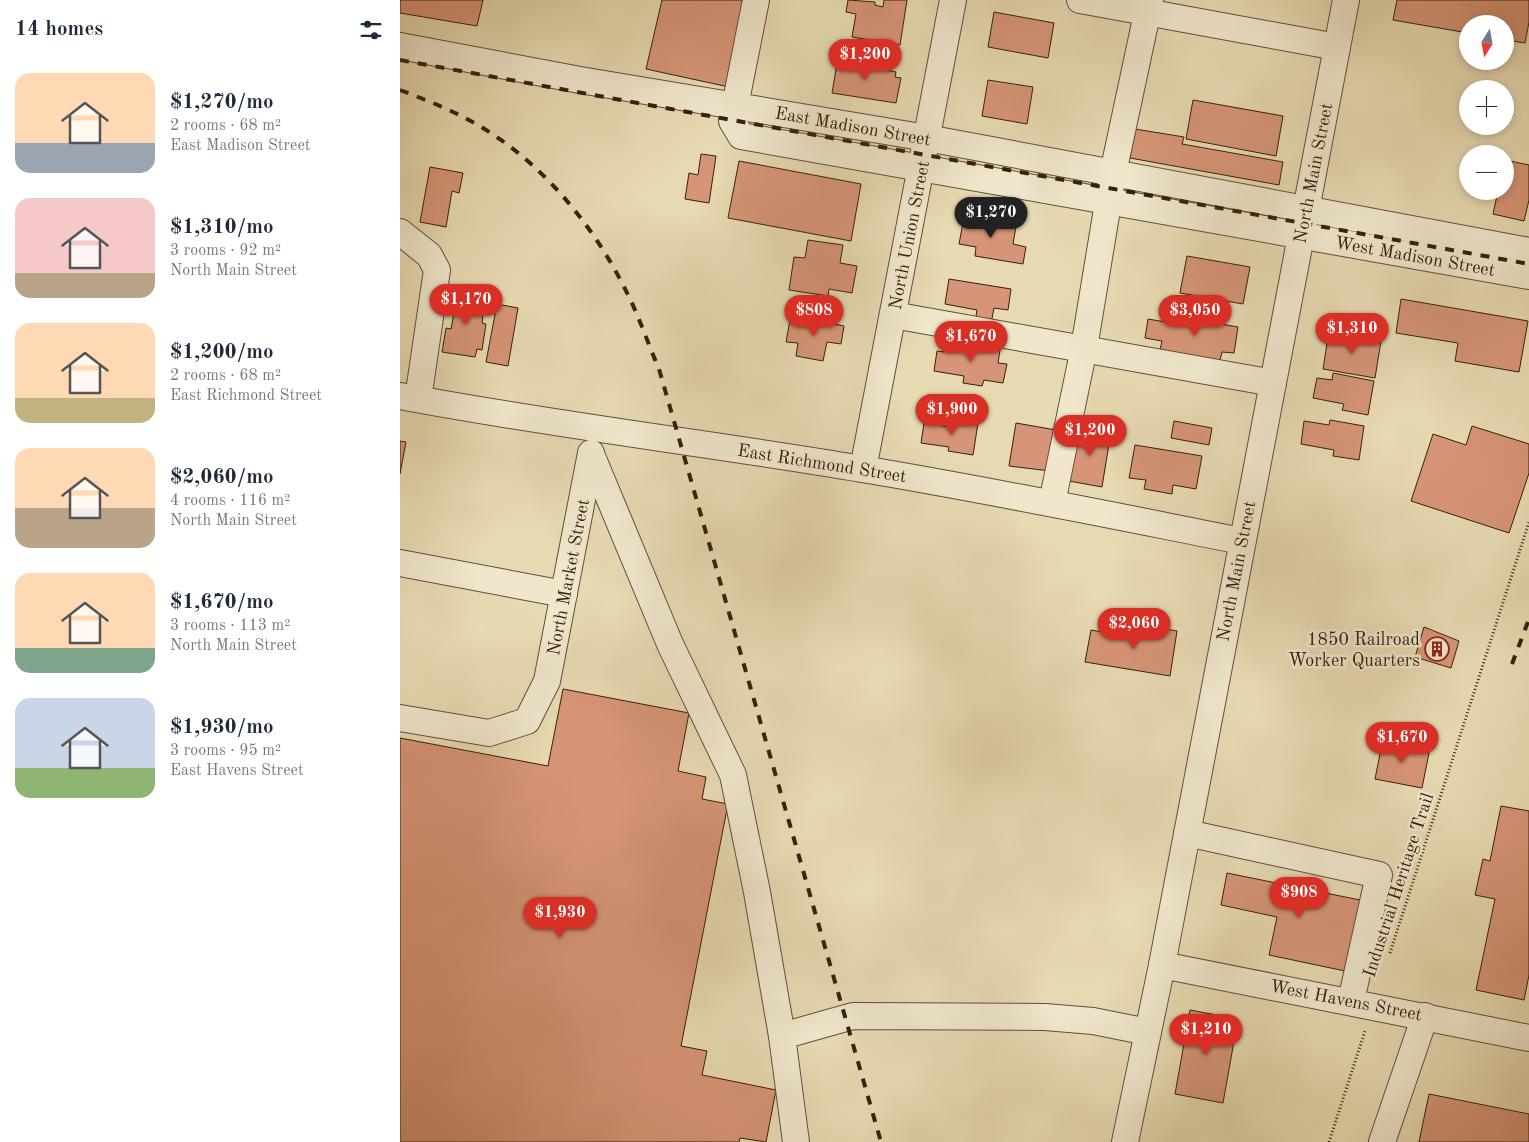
<!DOCTYPE html>
<html lang="en">
<head>
<meta charset="utf-8">
<style>
	:root { --surface:#fff; --page:#f2f2f3; --text:#1f2937; --muted:#747a83; --accent:#d93025 }
	body { margin:0; font-family:"Old Standard TT",serif; background:var(--page); color:var(--text); height:100vh; display:flex; flex-direction:column; font-size:19px; white-space:nowrap }
	* { box-sizing:border-box; margin:0 }
	p { font-size:16px; color:var(--muted) }
	.icon { flex:none; width:28px; height:28px; fill:none; stroke:currentColor; stroke-width:2; stroke-linecap:round; stroke-linejoin:round }
	.map { position:relative; flex:1; overflow:hidden }
	.side { display:flex; flex-direction:column; background:var(--surface); width:400px }
	.side>* { flex:none }
	.needle { width:32px; rotate:191deg }
	.fabs { position:absolute; left:1059px; top:15px; display:grid; gap:10px }
	.fabs a { display:grid; place-items:center; width:55px; height:55px; border-radius:50%; background:var(--surface); box-shadow:0 2px 8px #0003; font-size:25px }
	.price { position:absolute; translate:-50% -42px; padding:0 11px; border-radius:18px; background:var(--accent); color:#fff; font-size:16px; line-height:32px; filter:drop-shadow(0 1px 2px #0008) }
	.price::after { content:''; position:absolute; left:50%; top:30px; width:15px; height:11px; margin-left:-8px; background:inherit; clip-path:polygon(0 0,100% 0,50% 100%) }
	.price.on { background:#222; color:#fff }
	ul { padding:0; list-style:none }
	li { display:flex; align-items:center; gap:15px; height:125px; padding:0 15px }
	li span { display:grid; place-items:center; flex:none; width:140px; height:100px; border-radius:15px; color:#555 }
	li>.icon { margin-inline-start:auto }
	span .icon { width:60px; height:60px; fill:#fffc; stroke-width:1 }
	li b { font-size:21px }
	h2 { display:flex; justify-content:space-between; align-items:center; height:60px; padding:0 15px; font-size:21px }
	main { display:flex; flex:1; min-height:0 }
	.map>svg:first-child { display:block }
</style>
</head>
<body>
<main>
<section class="side">
<h2>14 homes<svg class="icon" aria-label="filters" viewBox="0 0 24 24"><path d="M4 7h16M4 17h16"/><circle cx="9" cy="7" r="2"/><circle cx="15" cy="17" r="2"/></svg></h2>
<ul>
<li><span style="background:linear-gradient(#ffd9b3 70%,#9aa5b1 0)"><svg class="icon" aria-label="home" viewBox="0 0 24 24"><path d="M3 11l9-7 9 7M6 9v11h12V9"/></svg></span><div><b>$1,270/mo</b><p>2 rooms · 68 m²</p><p>East Madison Street</p></div></li>
<li><span style="background:linear-gradient(#f6c9c9 75%,#b9a48a 0)"><svg class="icon" aria-label="home" viewBox="0 0 24 24"><path d="M3 11l9-7 9 7M6 9v11h12V9"/></svg></span><div><b>$1,310/mo</b><p>3 rooms · 92 m²</p><p>North Main Street</p></div></li>
<li><span style="background:linear-gradient(#ffd9b3 75%,#c2b280 0)"><svg class="icon" aria-label="home" viewBox="0 0 24 24"><path d="M3 11l9-7 9 7M6 9v11h12V9"/></svg></span><div><b>$1,200/mo</b><p>2 rooms · 68 m²</p><p>East Richmond Street</p></div></li>
<li><span style="background:linear-gradient(#ffd9b3 60%,#b9a48a 0)"><svg class="icon" aria-label="home" viewBox="0 0 24 24"><path d="M3 11l9-7 9 7M6 9v11h12V9"/></svg></span><div><b>$2,060/mo</b><p>4 rooms · 116 m²</p><p>North Main Street</p></div></li>
<li><span style="background:linear-gradient(#ffd9b3 75%,#7fa58c 0)"><svg class="icon" aria-label="home" viewBox="0 0 24 24"><path d="M3 11l9-7 9 7M6 9v11h12V9"/></svg></span><div><b>$1,670/mo</b><p>3 rooms · 113 m²</p><p>North Main Street</p></div></li>
<li><span style="background:linear-gradient(#c9d6e8 70%,#8fb573 0)"><svg class="icon" aria-label="home" viewBox="0 0 24 24"><path d="M3 11l9-7 9 7M6 9v11h12V9"/></svg></span><div><b>$1,930/mo</b><p>3 rooms · 95 m²</p><p>East Havens Street</p></div></li>
</ul>
</section>
<div class="map">
<svg width="1129" height="1142" viewBox="0 0 1129 1142">
	<rect width="100%" height="100%" fill="#e7d9b1"/>
	<filter id="stains"><feTurbulence type="fractalNoise" baseFrequency=".004" numOctaves="4"/><feColorMatrix values="0 0 0 0 .2 0 0 0 0 .09 0 0 0 0 .02 0 0 0 .5 -.17"/></filter>
	<radialGradient id="worn" r=".72"><stop offset=".6" stop-color="#630" stop-opacity="0"/><stop offset="1" stop-color="#630" stop-opacity=".3"/></radialGradient>
	<g fill="#d69576" stroke="#35200e">
		<path d="M0,0H83L77,26L0,13Z"/>
		<path d="M262,0H348L329,87L246,69Z"/>
		<path d="M448,0L475,2V5L483,7L484,0H507L500,45L452,37L456,14L446,12Z"/>
		<path d="M997,0H1129V22L1125,43L1105,40V24H1068V33L993,20Z"/>
		<path d="M594,12L654,23L648,58L588,47Z"/>
		<path d="M438,57L476,63L475,68L496,72L495,77L501,78L496,103L432,93Z"/>
		<path d="M588,80L633,87L627,124L582,116Z"/>
		<path d="M793,100L883,116L876,156L786,139Z"/>
		<path d="M735,129L784,137L782,144L883,162L879,185L730,158Z"/>
		<path d="M301,154L316,156L309,203L285,199L289,173L298,175Z"/>
		<path d="M1105,160L1129,165V200L1124,221L1093,214L1098,191H1105Z"/>
		<path d="M339,161L461,184L451,241L328,218Z"/>
		<path d="M30,167L63,173L59,193L52,191L46,227L20,222Z"/>
		<path d="M565,212L582,215L581,220L616,226L613,244L626,247L623,264L575,256L576,247L559,244Z"/>
		<path d="M408,240L443,245L440,263L457,266L452,293L429,289L428,296L389,290L394,257L405,258Z"/>
		<path d="M787,256L850,267L843,304L780,293Z"/>
		<path d="M549,279L611,289L608,310L594,308L591,324L575,322L577,310L545,304Z"/>
		<path d="M58,291L86,296L82,323L86,324L82,350L77,349L75,357L42,352L46,328L51,329Z"/>
		<path d="M1001,299L1128,321L1119,372L1055,361L1058,343L996,333Z"/>
		<path d="M97,304L118,308L108,366L86,362Z"/>
		<path d="M797,314L816,317L815,323L838,327L834,353L822,352L820,360L760,350L762,341L745,338L748,319L794,327Z"/>
		<path d="M402,318L444,326L441,344L427,342L423,361L396,356L398,343L386,342L390,320L401,322Z"/>
		<path d="M929,331L981,341L975,378L923,369Z"/>
		<path d="M546,341L600,350L598,363L607,364L603,383L584,380L582,386L563,383L564,376L534,371L537,351L544,352Z"/>
		<path d="M933,373L974,381L968,415L942,410L944,404L913,398L917,378L932,380Z"/>
		<path d="M557,419L578,423L573,455L548,451L549,447L521,443L524,423L556,428Z"/>
		<path d="M930,420L964,426L959,460L933,456L934,450L901,444L904,421L929,425Z"/>
		<path d="M774,421L812,428L809,445L771,438Z"/>
		<path d="M616,423L656,430L650,471L609,466Z"/>
		<path d="M1072,426L1129,444V473L1109,533L1011,501L1033,434L1066,445Z"/>
		<path d="M678,429L711,431L702,487L669,481Z"/>
		<path d="M0,441L6,442L0,474Z"/>
		<path d="M735,445L802,456L796,489L773,485L772,494L744,489L746,480L729,478Z"/>
		<path d="M738,624L777,631L770,676L685,662L691,630L735,638Z"/>
		<path d="M1024,627L1059,641L1051,668L1015,657Z"/>
		<path d="M163,689L289,713L278,771L306,777L302,799L328,804L281,1046L307,1051L302,1075L376,1090L366,1142L340,1138L339,1142H0V738L148,766Z"/>
		<path d="M983,739L1030,748L1022,788L975,779Z"/>
		<path d="M1101,806L1129,811V975L1124,1000L1076,990L1095,899L1075,895L1083,859L1090,861Z"/>
		<path d="M827,873L960,900L945,971L869,955L877,917L821,905Z"/>
		<path d="M790,1010L838,1019L823,1103L775,1094Z"/>
		<path d="M1029,1094L1129,1114V1142H1019Z"/>
	</g>
	<g fill="none" stroke-linecap="round" stroke-linejoin="round">
		<g stroke="#624e37" stroke-width="28">
			<g id="minor">
				<path d="M356,0L332,121L341,136L1129,276"/>
				<path d="M680,0L937,47"/>
				<path d="M0,46L180,80L527,138L1129,251"/>
				<path d="M0,232L29,255L37,270L18,399"/>
				<path d="M493,315L873,383"/>
				<path d="M0,396C153,425 308,443 462,469C589,490 715,516 842,541"/>
				<path d="M191,454L270,644L333,775L357,892L382,1036L396,1142"/>
				<path d="M463,469L553,0"/>
				<path d="M652,503L684,348L713,173L750,0"/>
				<path d="M0,563L164,594"/>
				<path d="M0,718L89,733L127,721L147,681L191,453"/>
				<path d="M787,833L979,875L951,1001"/>
				<path d="M762,965L1129,1038"/>
				<path d="M382,1036L453,1016L645,1017L693,1021L748,1032"/>
				<path d="M725,1142L762,965L946,0"/>
				<path d="M982,1142L1025,1016"/>
			</g>
		</g>
		<g stroke="#35200e" stroke-width="3" stroke-dasharray="1 2.5" stroke-linecap="butt">
			<path d="M990,953L1129,522"/>
			<path d="M929,1142L965,1031"/>
		</g>
		<use href="#minor" stroke="#efe6cc" stroke-width="26"/>
		<g stroke="#35200e" stroke-width="4" stroke-dasharray="9 9" stroke-linecap="butt">
			<path d="M0,60L1129,264"/>
			<path d="M0,90C26,100 52,110 76,124C143,162 197,229 230,299C241,322 249,346 259,369L481,1142"/>
			<path d="M1112,664L1129,619"/>
		</g>
	</g>
	<defs>
		<g id="building-ring" transform="scale(1.25)"><circle r="9.5" fill="#efe6cc" stroke="#8f2418" stroke-width="1.5"/><path d="M-4-6H4V6H1V3H-1V6H-4ZM-2.5-4.3h1.7v1.8h-1.7ZM.8-4.3h1.7v1.8H.8ZM-2.5-1h1.7V.8h-1.7ZM.8-1h1.7V.8H.8Z" fill="#8f2418"/></g>
	</defs>
	<g fill-rule="evenodd">
		<use href="#building-ring" x="1037" y="649"/>
	</g>
	<g text-anchor="middle" stroke-width="5" stroke-linejoin="round" paint-order="stroke">
		<g font-size="18" fill="#35200e" stroke="#efe6cc">
			<text transform="translate(453 126) rotate(10)" y="6">East Madison Street</text>
			<text transform="translate(913 173) rotate(-79)" y="6">North Main Street</text>
			<text transform="translate(509 235) rotate(-79)" y="6">North Union Street</text>
			<text transform="translate(1015 256) rotate(10)" y="6">West Madison Street</text>
			<text transform="translate(422 463) rotate(9)" y="6">East Richmond Street</text>
			<text transform="translate(836 571) rotate(-79)" y="6">North Main Street</text>
			<text transform="translate(168 577) rotate(-79)" y="6">North Market Street</text>
			<text transform="translate(998 885) rotate(-72)" y="6">Industrial Heritage Trail</text>
			<text transform="translate(946 1000) rotate(11)" y="6">West Havens Street</text>
		</g>
		<g font-size="18" fill="#35200e" stroke="#efe6cc" text-anchor="end">
			<text x="1020" y="645">1850 Railroad<tspan x="1020" dy="21">Worker Quarters</tspan></text>
		</g>
	</g>
	<rect width="100%" height="100%" filter="url(#stains)"/>
	<rect width="100%" height="100%" fill="url(#worn)"/>
</svg>
<div class="fabs">
<a><svg class="needle" viewBox="-14 -14 28 28"><path d="M0-13l5 13h-10z" fill="#e53935"/><path d="M0 13l5-13h-10z" fill="#747a83"/></svg></a>
<a>+</a>
<a>−</a>
</div>
<b class="price" style="left:465px;top:81px">$1,200</b>
<b class="price on" style="left:591px;top:239px">$1,270</b>
<b class="price" style="left:66px;top:326px">$1,170</b>
<b class="price" style="left:414px;top:337px">$808</b>
<b class="price" style="left:795px;top:337px">$3,050</b>
<b class="price" style="left:952px;top:355px">$1,310</b>
<b class="price" style="left:571px;top:363px">$1,670</b>
<b class="price" style="left:552px;top:436px">$1,900</b>
<b class="price" style="left:690px;top:457px">$1,200</b>
<b class="price" style="left:734px;top:650px">$2,060</b>
<b class="price" style="left:1002px;top:764px">$1,670</b>
<b class="price" style="left:899px;top:919px">$908</b>
<b class="price" style="left:160px;top:939px">$1,930</b>
<b class="price" style="left:806px;top:1056px">$1,210</b>
</div>
</main>
</body>
</html>
